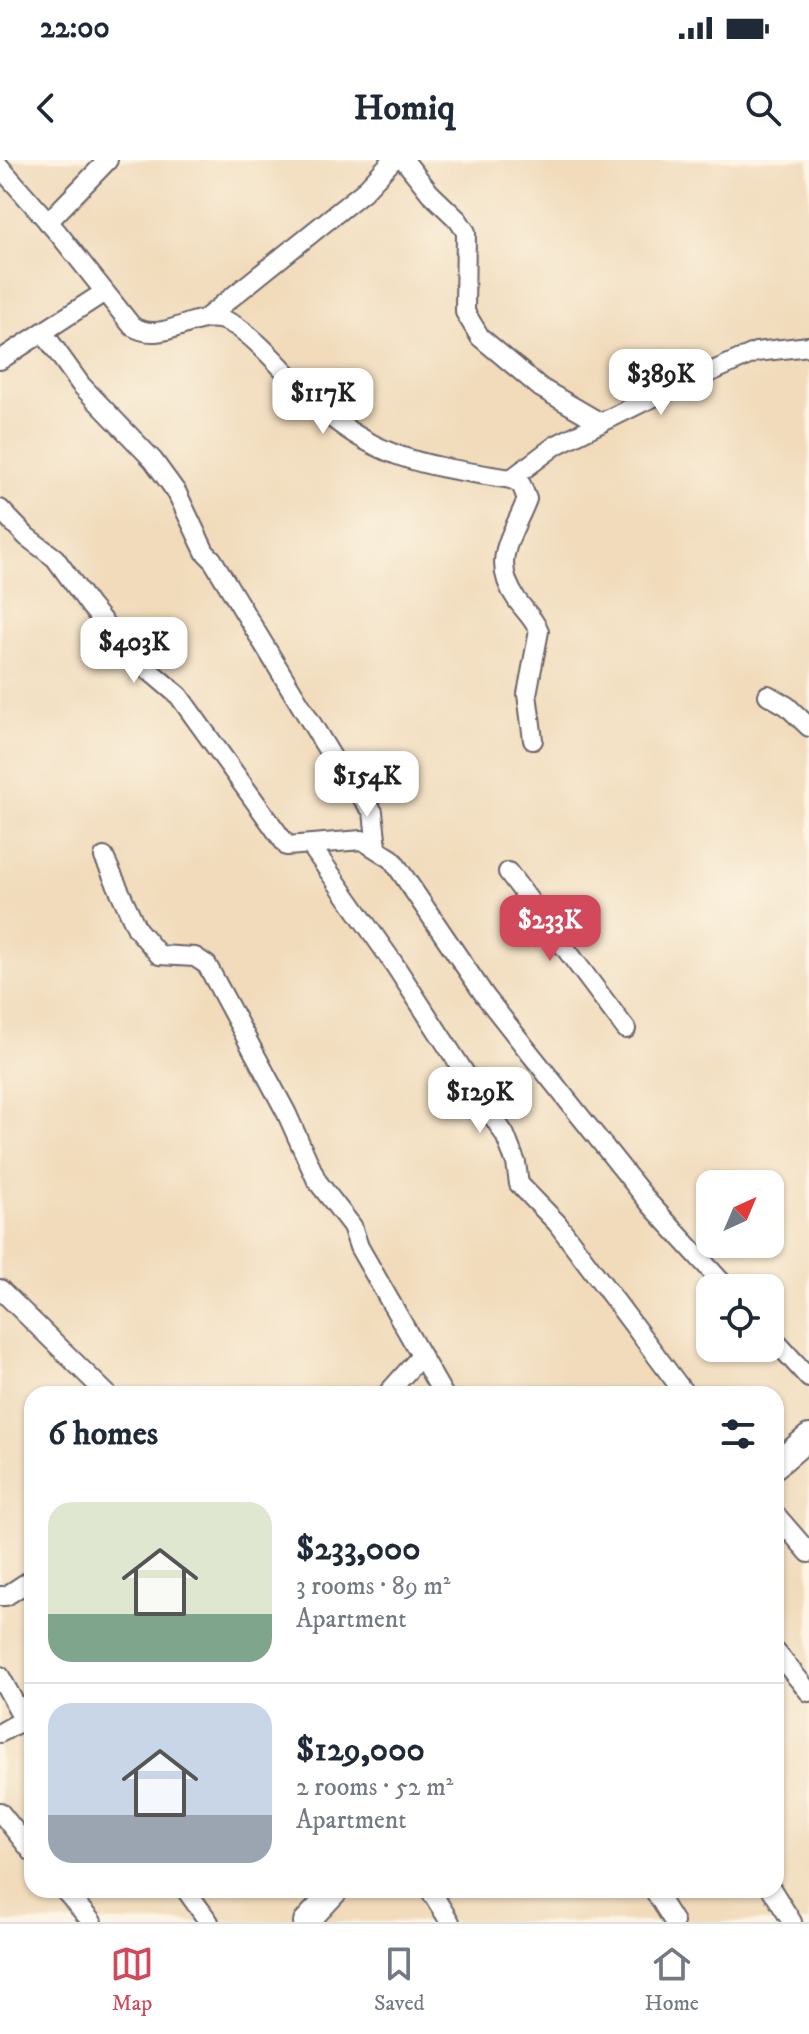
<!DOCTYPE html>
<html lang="en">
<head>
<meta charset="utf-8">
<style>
	:root { --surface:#fff; --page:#f2f2f3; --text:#1f2937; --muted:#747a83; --line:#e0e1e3; --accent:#d1495b }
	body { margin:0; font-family:"IM FELL DW Pica",serif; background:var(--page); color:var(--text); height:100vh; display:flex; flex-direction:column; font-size:30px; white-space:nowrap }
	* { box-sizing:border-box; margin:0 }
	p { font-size:26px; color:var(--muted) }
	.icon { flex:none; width:44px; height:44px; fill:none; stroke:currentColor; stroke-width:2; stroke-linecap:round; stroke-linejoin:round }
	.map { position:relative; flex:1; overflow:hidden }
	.side { position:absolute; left:24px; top:1226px; width:760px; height:512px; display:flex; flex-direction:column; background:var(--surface); border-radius:24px; box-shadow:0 2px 6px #0004 }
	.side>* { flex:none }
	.needle { width:52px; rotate:44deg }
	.buttons { position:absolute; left:696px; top:1010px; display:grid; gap:16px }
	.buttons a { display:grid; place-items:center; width:88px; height:88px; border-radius:16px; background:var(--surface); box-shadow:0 2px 6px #0004; font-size:40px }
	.price { position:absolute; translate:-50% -68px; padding:0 18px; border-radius:16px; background:#fff; color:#222; font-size:26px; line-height:52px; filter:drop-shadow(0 2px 4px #0008) }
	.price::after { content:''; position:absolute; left:50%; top:48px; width:24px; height:18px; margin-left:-12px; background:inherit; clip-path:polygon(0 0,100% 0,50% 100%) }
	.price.on { background:var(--accent); color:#fff }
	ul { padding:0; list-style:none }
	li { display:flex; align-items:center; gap:24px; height:200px; padding:0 24px }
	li+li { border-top:2px solid var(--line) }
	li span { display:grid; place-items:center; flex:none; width:224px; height:160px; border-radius:24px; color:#555 }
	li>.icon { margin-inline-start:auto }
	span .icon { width:96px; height:96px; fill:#fffc; stroke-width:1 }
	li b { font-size:34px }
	h2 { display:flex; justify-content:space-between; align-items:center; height:96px; padding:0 24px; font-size:34px }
	.status { display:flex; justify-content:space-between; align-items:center; height:56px; padding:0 40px; background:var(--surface); direction:ltr }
	.status svg { height:22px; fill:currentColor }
	header { display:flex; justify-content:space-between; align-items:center; height:104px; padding:0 24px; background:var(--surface); font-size:36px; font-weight:700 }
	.tabs { display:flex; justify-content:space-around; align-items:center; height:112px; border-top:2px solid var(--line); background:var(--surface); font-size:22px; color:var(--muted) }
	.tabs a { display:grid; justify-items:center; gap:4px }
	.tabs .on { color:var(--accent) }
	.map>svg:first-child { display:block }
</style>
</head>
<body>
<div class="status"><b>22:00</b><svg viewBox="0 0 49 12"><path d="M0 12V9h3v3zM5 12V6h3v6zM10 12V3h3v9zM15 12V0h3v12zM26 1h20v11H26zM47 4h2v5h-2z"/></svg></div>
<header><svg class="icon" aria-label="back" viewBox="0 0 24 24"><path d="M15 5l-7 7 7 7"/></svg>Homiq<svg class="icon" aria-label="search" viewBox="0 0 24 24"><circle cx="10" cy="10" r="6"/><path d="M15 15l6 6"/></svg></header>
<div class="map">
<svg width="809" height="1762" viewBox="0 0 809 1762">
	<rect width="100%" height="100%" fill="#fcf5e5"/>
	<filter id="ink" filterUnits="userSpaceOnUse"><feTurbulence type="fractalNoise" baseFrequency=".0125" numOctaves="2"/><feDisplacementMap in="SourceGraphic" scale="16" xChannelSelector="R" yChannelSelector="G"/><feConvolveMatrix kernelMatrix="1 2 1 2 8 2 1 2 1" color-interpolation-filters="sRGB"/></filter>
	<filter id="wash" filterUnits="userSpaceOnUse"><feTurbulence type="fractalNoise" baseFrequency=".006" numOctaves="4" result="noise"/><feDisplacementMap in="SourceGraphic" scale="32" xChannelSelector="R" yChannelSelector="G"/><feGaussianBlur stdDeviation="1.8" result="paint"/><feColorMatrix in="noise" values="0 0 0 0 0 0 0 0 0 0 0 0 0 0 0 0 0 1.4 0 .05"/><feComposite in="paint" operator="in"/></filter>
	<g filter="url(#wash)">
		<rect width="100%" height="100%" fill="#f1dbbb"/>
	</g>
	<g filter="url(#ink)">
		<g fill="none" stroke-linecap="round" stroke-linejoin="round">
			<g stroke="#6a6368" stroke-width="22">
				<g id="minor">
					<path d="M404,0L430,33L458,60L466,72L465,152L480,177L541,228L601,263"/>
					<path d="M0,7L58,73L132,166C164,186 194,149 226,161C253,171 293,222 316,244C378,302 432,306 511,319L521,324L527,339C513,376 489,400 517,440C524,450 534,459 539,471L527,534L533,580"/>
					<path d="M48,62L108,0"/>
					<path d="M206,158L363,32L393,0"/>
					<path d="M43,172L81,225L153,300L177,333L205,392L212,399L335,602L373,652L377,687"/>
					<path d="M0,200L103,133"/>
					<path d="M511,319L556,285L645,241L756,192L809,186"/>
					<path d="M0,349L27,377L55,398L90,446L132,496L179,536L287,686L362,680L392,699L485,836L529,892L651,1045L727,1128"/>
					<path d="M768,535L787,546L809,567"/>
					<path d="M311,686L392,801L505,975L516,1003L519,1024L557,1063L685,1234"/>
					<path d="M104,697L137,769L159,795L195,797L207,805L286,952L317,1021L352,1066L359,1087L443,1234"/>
					<path d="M508,712L626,869"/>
					<path d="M0,1129L107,1234"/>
					<path d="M770,1175L809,1218"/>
					<path d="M387,1234L421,1196"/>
					<path d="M776,1355L809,1393"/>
					<path d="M0,1436H6L32,1419"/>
					<path d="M776,1492L809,1532"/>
					<path d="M0,1516L24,1560"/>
					<path d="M0,1573L32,1555"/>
					<path d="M0,1652L32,1692"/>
					<path d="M64,1730L92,1762"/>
					<path d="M186,1730L209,1762"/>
					<path d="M430,1730L450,1762"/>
					<path d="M654,1730L674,1762"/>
					<path d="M772,1730L792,1762"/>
				</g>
			</g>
			<g stroke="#6a6368" stroke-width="28">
				<g id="major">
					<path d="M776,1305L809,1277"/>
					<path d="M306,1762L336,1730"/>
				</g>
			</g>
			<use href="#minor" stroke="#fff" stroke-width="18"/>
			<use href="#major" stroke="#fff" stroke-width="24"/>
		</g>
	</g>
</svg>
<div class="buttons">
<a><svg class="needle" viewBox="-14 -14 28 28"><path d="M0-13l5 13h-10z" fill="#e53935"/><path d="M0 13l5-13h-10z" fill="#747a83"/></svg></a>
<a><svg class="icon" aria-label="locate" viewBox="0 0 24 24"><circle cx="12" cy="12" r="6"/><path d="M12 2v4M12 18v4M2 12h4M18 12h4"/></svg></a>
</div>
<b class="price" style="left:661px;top:257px">$389K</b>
<b class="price" style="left:323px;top:276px">$117K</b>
<b class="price" style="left:134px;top:525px">$403K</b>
<b class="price" style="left:367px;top:659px">$154K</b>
<b class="price on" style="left:550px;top:803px">$233K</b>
<b class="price" style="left:480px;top:975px">$129K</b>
<section class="side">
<h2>6 homes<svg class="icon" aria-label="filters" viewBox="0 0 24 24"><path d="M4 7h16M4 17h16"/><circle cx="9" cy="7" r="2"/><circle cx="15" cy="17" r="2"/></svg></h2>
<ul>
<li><span style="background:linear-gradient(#dfe7d0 70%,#7fa58c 0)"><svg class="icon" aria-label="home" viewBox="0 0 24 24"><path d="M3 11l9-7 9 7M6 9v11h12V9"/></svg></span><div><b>$233,000</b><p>3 rooms · 89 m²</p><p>Apartment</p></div></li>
<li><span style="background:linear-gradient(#c9d6e8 70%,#9aa5b1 0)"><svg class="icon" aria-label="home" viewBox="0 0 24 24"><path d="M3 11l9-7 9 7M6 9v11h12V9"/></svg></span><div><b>$129,000</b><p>2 rooms · 52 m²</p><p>Apartment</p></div></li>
</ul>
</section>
</div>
<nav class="tabs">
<a class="on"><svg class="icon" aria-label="map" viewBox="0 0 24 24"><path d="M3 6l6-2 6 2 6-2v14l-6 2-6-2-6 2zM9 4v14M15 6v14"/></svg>Map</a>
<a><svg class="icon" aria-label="saved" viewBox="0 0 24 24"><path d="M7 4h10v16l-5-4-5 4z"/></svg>Saved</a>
<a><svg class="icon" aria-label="home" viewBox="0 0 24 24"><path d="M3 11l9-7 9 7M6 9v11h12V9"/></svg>Home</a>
</nav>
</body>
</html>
